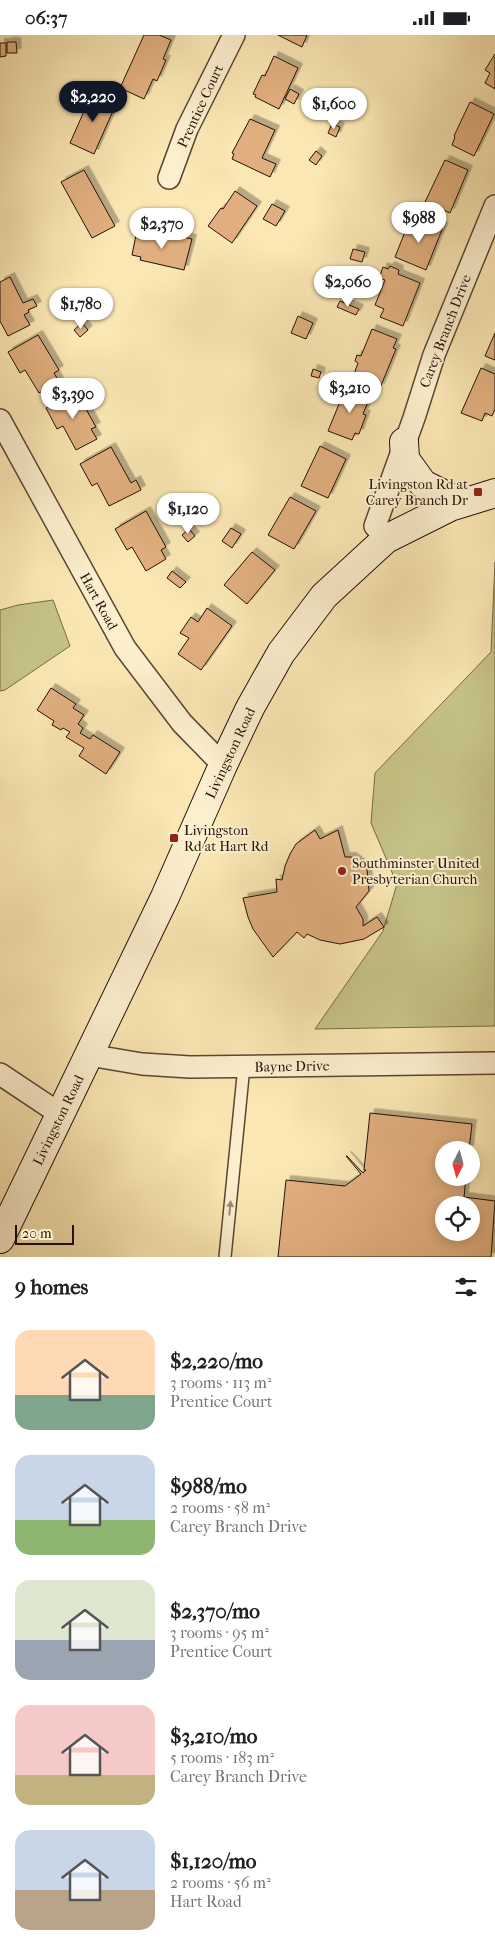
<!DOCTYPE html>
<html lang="en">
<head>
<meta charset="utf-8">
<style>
	:root { --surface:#fff; --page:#f6f6f6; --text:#202124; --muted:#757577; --accent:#111827 }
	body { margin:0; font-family:"IM FELL French Canon",serif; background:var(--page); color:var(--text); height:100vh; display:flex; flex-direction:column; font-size:19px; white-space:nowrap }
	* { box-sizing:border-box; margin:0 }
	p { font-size:16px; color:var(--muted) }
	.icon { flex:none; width:28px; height:28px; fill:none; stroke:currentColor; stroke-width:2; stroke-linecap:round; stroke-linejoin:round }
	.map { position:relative; height:1222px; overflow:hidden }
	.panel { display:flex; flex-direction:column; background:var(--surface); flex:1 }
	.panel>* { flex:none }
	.needle { width:32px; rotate:186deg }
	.buttons { position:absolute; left:435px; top:1106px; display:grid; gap:10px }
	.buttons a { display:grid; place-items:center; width:45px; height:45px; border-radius:50%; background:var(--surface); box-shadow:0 2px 12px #0003; font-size:25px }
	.scale { position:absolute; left:15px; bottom:12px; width:59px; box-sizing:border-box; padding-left:5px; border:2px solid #251109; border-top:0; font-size:14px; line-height:18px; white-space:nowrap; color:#251109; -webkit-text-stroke:4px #fcefce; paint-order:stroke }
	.price { position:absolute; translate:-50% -42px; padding:0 11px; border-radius:18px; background:#fff; color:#222; font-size:16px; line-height:32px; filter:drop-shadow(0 1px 2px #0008) }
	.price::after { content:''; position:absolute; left:50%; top:30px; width:15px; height:11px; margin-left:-8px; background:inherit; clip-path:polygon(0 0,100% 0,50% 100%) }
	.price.on { background:var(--accent); color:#fff }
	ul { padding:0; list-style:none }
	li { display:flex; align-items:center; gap:15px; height:125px; padding:0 15px }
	li span { display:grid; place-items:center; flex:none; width:140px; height:100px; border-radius:15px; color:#555 }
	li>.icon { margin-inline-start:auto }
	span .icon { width:60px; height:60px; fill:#fffc; stroke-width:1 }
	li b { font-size:21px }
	h2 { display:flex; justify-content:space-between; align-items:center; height:60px; padding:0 15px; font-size:21px }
	.status { display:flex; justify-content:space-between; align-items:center; height:35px; padding:0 25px; background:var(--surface); direction:ltr }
	.status svg { height:14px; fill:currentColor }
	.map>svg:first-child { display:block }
</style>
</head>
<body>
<div class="status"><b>06:37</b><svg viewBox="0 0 49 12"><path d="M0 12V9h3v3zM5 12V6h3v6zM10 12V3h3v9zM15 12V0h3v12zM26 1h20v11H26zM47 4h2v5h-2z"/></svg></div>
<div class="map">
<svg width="495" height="1222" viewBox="0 0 495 1222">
	<defs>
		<filter id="shadow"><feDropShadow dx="4.5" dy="-4.5" stdDeviation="0" flood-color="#0004"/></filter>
	</defs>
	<rect width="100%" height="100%" fill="#fae7b3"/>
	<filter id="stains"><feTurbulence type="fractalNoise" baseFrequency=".004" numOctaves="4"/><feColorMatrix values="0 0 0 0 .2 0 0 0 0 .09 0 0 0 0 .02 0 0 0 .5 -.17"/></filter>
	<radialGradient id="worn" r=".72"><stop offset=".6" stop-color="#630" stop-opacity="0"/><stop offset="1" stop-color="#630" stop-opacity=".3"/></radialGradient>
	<g fill="#c6c387" stroke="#766a48">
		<path d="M495,527V991L315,994L383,896L397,849L371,788L375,738L491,617Z"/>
		<path d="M53,565L70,611L5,655L0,656V575L18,570Z"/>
	</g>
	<g fill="#e1af7f" stroke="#251109" fill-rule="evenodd" filter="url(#shadow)">
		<path d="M144,0H159L171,5L163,24L166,25L157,46L153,44L144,64L120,53Z"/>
		<path d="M278,0H307L302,12Z"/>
		<path d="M7,7H16L17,18H7Z"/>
		<path d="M0,8H6V21L0,22Z"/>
		<path d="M495,19V54L485,48L490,38L485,35Z"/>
		<path d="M274,21L298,33L279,74L255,62L256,60L253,59L262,40L265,41Z"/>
		<path d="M290,54L299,59L294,69L285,64Z"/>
		<path d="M92,58L116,69L94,119L70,108Z"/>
		<path d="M470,67L494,79L474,121L452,110L455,102L454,101Z"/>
		<path d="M250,84L275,95L262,123L276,129L270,142L232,124L234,119L232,118Z"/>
		<path d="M332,89L340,92L336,102L328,98Z"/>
		<path d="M316,116L322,121L316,130L309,125Z"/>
		<path d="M445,125L468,135L450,178L425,167Z"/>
		<path d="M84,135L115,191L92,203L61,147Z"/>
		<path d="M235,156L257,171L232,208L208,191L221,173L223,174Z"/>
		<path d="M272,169L285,176L276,191L263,184Z"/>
		<path d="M424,184L443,192L426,235L395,222L409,187L421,192Z"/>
		<path d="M137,195L165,204L166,198L192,204L184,235L140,225L141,222L132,220Z"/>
		<path d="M353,214L365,217L362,227L350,224Z"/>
		<path d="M390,231L399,235L398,239L420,248L403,291L380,282L384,274L375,270L385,245L379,243L383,232L388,234Z"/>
		<path d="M10,242L23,268L33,264L37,271L28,275L29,277L24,280L30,290L8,301L0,286V247Z"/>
		<path d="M340,266L359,274L356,280L337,272Z"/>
		<path d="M298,281L313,288L306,304L291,298Z"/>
		<path d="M82,288L88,295L80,302L74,295Z"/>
		<path d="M372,294L397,304L393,313L396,314L380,353L353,342L358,328L355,326L357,320L361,321Z"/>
		<path d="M495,298V325L485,321Z"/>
		<path d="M38,300L59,335L54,338L59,347L39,358L25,335L20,338L8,317Z"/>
		<path d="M481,333L495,339V374L492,381L485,378L482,386L461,378Z"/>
		<path d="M313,334L321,337L319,343L311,341Z"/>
		<path d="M346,352L370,362L363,379L366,380L359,399L355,398L352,405L328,396Z"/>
		<path d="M76,356L96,392L91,394L97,404L76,415L63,391L57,394L46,373Z"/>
		<path d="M320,411L346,424L328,463L301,451Z"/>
		<path d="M111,412L131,448L136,445L141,455L109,471L97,448L92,451L80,429Z"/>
		<path d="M290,462L316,476L294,514L268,500Z"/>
		<path d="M146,476L166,512L161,515L166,524L146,536L132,512L127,515L115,494Z"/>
		<path d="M231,493L241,499L232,513L222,506Z"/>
		<path d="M189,494L195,501L188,507L182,500Z"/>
		<path d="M252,517L275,535L247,569L224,550Z"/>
		<path d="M172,536L186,547L180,553L167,543Z"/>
		<path d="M207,573L232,591L201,635L178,619L189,603L180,598L191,582L198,587Z"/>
		<path d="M51,653L76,669L73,673L84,680L78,689L83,693L80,698L90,704L93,700L120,717L106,739L79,721L84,713L66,702L70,697L63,693L61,695L52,690L54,686L37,675Z"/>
		<path d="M315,795L320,804L338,795L345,822H352L367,834L369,856L356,872L363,884V891L377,882L384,892L364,904L340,909L320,905L307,899L304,903L297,897L273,922L253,894L248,882L243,863L277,857L276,844L282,845L285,831L290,819L296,809Z"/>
		<path d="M370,1078L472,1089L469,1115H444V1142H466L464,1162L495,1166L491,1222H278L286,1145L345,1151L361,1139L346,1121H347L363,1138L366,1135H364ZM444,1170H471V1198H444Z"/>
	</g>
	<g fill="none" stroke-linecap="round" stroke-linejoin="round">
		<g stroke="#5a4634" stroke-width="14">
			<path id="lane" d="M225,1222L244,1031"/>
		</g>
		<g stroke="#5a4634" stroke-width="24">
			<g id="street">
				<path d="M169,143L187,94L234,0"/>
				<path d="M0,385L125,613L182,688L223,730"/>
				<path d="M386,504L375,491L414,383L434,320L495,171"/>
				<path d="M89,1020L142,1029L190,1032L495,1028"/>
				<path d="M0,1039L60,1079"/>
			</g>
		</g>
		<g stroke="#251109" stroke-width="30">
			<g id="secondary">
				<path d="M404,407L405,424L423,449L461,468"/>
				<path d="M0,1204L165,862L223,730L250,673L281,618L324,561L386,504L450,472L495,458"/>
			</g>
		</g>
		<use href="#lane" stroke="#fcefce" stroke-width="11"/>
		<use href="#street" stroke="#fcefce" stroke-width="21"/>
		<use href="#secondary" stroke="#fcefce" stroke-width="28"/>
	</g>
	<defs><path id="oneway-solid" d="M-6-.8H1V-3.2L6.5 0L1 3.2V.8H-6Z" transform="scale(1.25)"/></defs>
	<use fill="#9b8b75" href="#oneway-solid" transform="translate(230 1173) rotate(-84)"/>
	<g fill="#8f2418" stroke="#fcefce" stroke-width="2">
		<rect x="473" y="452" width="10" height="10" rx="2.5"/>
		<rect x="169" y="798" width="10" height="10" rx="2.5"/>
		<circle cx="342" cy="836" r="5"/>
	</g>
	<g text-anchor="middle" stroke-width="4" stroke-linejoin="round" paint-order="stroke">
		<g font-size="14" fill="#251109" stroke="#fcefce">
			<text transform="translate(200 71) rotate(-65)" y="5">Prentice Court</text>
			<text transform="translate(445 296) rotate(-69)" y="5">Carey Branch Drive</text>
			<text transform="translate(99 566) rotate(61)" y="5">Hart Road</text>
			<text transform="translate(230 718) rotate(-65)" y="5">Livingston Road</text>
			<text transform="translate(292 1031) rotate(-1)" y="5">Bayne Drive</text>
			<text transform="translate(58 1085) rotate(-64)" y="5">Livingston Road</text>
		</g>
		<g font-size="14" fill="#251109" stroke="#fcefce" text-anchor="start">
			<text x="468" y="454" text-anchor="end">Livingston Rd at<tspan x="468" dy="16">Carey Branch Dr</tspan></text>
			<text x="184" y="800">Livingston<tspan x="184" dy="16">Rd at Hart Rd</tspan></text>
			<text x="352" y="833">Southminster United<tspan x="352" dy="16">Presbyterian Church</tspan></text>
		</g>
	</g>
	<rect width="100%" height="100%" filter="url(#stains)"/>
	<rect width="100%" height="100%" fill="url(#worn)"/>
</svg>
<div class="buttons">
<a><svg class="needle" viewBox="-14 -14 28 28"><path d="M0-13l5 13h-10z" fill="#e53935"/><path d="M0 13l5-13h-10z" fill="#757577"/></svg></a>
<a><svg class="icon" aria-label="locate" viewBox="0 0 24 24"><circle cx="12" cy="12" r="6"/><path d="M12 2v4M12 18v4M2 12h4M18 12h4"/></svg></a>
</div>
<div class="scale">20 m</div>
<b class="price on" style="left:93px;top:88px">$2,220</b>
<b class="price" style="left:334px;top:95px">$1,600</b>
<b class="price" style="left:419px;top:209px">$988</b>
<b class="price" style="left:162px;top:215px">$2,370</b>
<b class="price" style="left:348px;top:273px">$2,060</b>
<b class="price" style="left:81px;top:295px">$1,780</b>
<b class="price" style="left:350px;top:379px">$3,210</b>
<b class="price" style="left:73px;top:385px">$3,390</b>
<b class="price" style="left:188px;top:500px">$1,120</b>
</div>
<section class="panel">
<h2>9 homes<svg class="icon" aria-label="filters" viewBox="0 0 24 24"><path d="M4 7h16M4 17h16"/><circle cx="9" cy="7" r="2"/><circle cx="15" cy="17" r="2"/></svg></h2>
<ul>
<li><span style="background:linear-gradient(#ffd9b3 65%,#7fa58c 0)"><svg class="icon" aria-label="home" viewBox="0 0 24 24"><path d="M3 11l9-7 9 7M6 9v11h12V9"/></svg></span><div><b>$2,220/mo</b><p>3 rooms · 113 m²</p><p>Prentice Court</p></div></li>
<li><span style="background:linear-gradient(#c9d6e8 65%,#8fb573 0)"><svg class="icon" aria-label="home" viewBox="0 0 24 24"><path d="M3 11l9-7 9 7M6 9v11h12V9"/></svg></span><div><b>$988/mo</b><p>2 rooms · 58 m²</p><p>Carey Branch Drive</p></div></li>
<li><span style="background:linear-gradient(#dfe7d0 60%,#9aa5b1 0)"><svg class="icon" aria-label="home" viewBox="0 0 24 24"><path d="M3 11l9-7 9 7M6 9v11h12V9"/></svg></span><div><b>$2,370/mo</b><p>3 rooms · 95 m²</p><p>Prentice Court</p></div></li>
<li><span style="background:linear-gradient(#f6c9c9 70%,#c2b280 0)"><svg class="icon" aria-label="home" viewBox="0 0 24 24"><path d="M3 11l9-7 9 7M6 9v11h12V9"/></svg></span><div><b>$3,210/mo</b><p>5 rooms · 183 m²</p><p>Carey Branch Drive</p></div></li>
<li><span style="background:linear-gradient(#c9d6e8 60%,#b9a48a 0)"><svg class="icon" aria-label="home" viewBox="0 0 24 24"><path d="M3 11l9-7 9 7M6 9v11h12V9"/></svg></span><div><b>$1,120/mo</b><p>2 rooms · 56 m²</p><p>Hart Road</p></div></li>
</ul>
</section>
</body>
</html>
